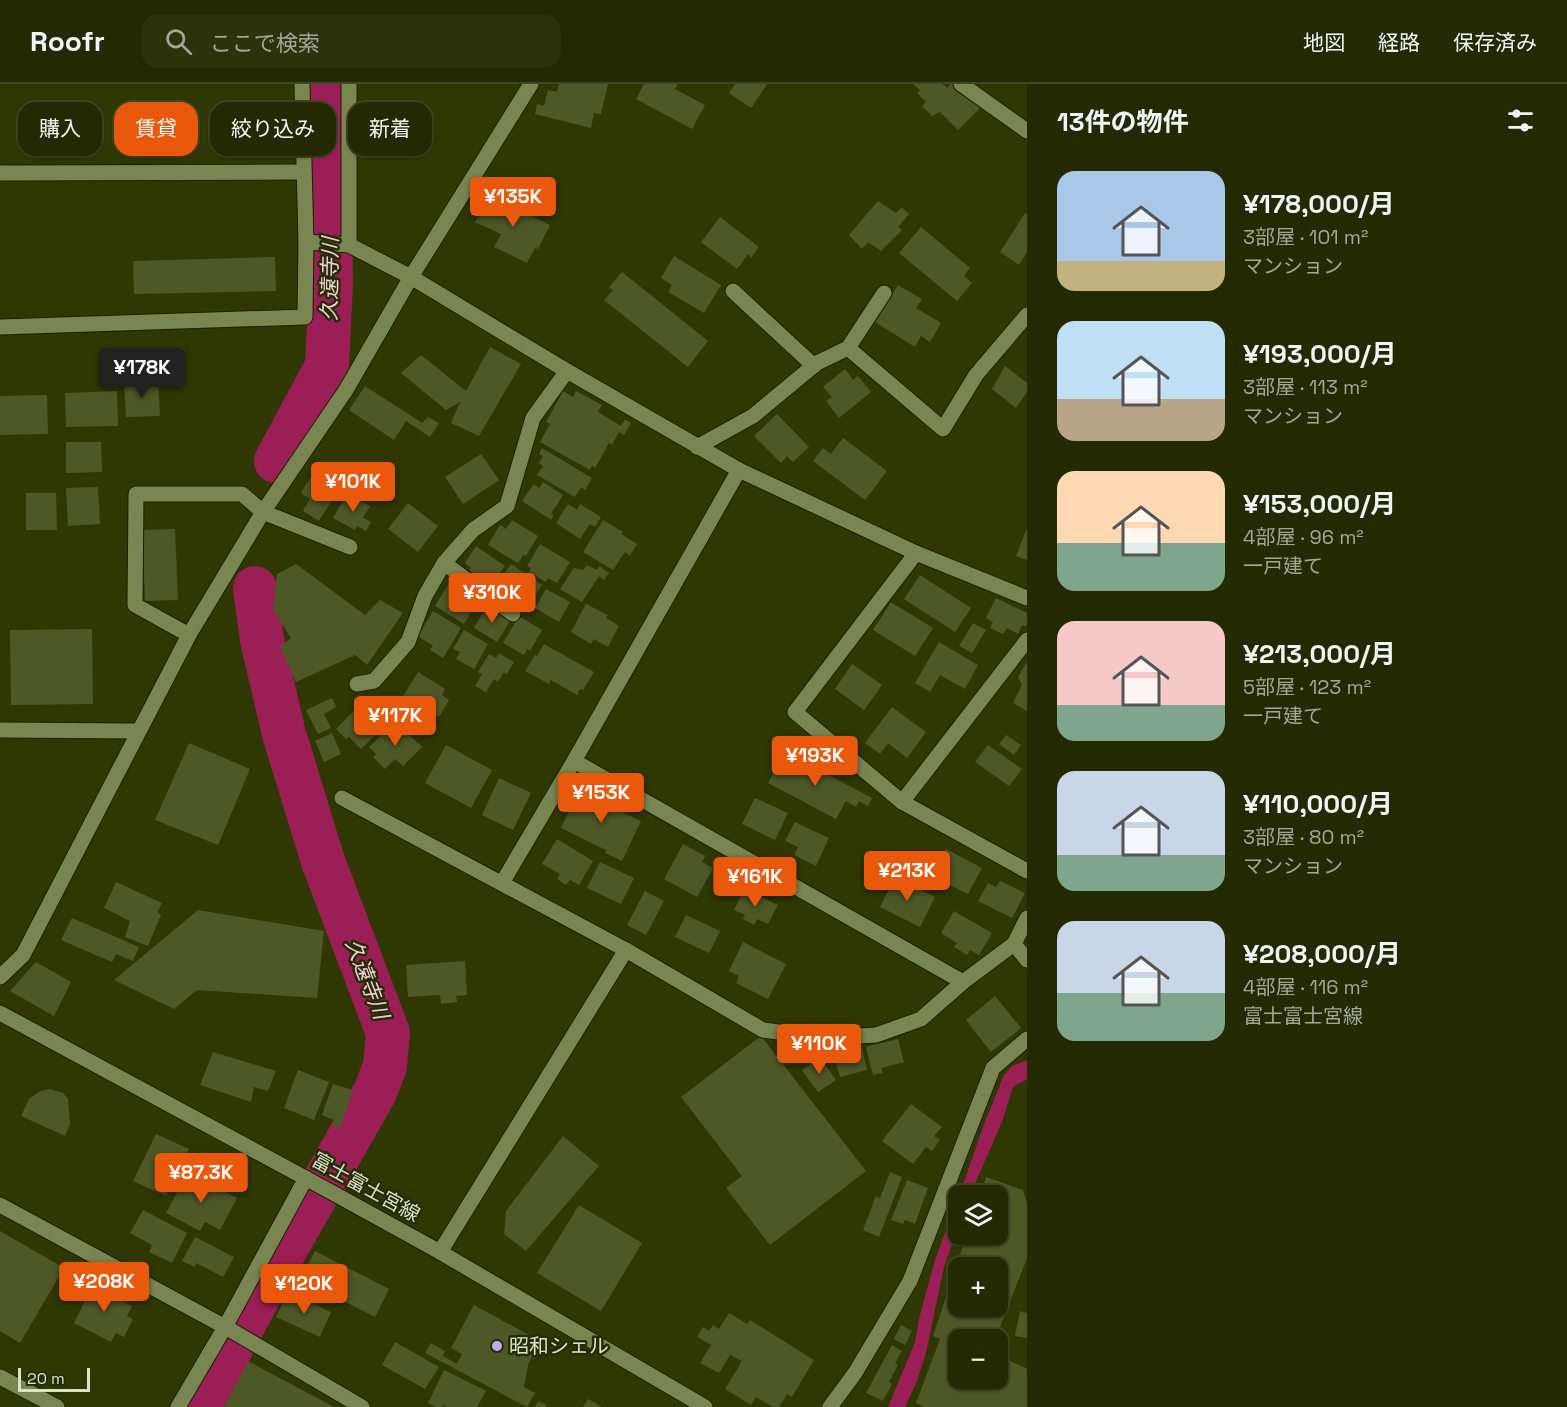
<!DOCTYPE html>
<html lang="ja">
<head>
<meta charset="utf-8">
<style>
	:root { --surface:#232a02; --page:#2b320c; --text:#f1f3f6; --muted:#a3a799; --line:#404624; --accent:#ea580c }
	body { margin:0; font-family:"Space Grotesk","Noto Sans JP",sans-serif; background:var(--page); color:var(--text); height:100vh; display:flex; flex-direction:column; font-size:22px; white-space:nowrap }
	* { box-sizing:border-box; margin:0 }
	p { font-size:20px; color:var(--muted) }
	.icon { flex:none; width:33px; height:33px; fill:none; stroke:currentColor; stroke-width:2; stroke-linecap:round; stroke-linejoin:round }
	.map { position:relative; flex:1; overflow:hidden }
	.sheet { display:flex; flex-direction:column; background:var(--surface); width:540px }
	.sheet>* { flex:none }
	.hud { position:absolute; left:18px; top:18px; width:570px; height:54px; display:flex; gap:12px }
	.fabs { position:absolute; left:948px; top:1101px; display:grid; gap:12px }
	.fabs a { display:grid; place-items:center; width:60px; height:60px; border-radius:12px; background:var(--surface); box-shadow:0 2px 4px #0004,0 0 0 2px var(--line); font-size:30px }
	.scale { position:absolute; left:18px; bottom:15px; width:72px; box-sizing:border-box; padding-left:6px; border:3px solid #dae2c7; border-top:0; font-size:16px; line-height:21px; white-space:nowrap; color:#dae2c7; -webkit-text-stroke:4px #262d06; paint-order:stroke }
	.price { position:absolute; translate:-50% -51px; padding:0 14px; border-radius:6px; background:var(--accent); color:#fff; font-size:20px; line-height:39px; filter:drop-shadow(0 2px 3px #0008) }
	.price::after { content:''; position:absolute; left:50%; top:36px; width:18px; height:14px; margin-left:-9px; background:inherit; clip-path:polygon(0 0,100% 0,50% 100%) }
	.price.selected { background:#222; color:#fff }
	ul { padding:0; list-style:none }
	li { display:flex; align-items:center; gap:18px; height:150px; padding:0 30px }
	li span { display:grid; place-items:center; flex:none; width:168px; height:120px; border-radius:18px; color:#555 }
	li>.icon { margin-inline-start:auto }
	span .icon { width:72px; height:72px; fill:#fffc; stroke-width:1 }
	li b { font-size:26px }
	h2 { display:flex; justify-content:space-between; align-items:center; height:72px; padding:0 30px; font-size:26px }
	.tag { padding:0 21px; border-radius:18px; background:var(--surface); box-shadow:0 2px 4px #0004,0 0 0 2px var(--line); font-size:21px; line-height:54px }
	.tag.selected { background:var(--accent); color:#fff }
	header { display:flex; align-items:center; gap:36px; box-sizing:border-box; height:84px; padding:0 30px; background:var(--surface); border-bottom:2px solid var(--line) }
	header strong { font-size:28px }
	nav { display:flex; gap:33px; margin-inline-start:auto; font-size:21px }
	.search { width:420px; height:54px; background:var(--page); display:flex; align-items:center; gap:15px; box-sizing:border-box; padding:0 21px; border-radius:18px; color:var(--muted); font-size:22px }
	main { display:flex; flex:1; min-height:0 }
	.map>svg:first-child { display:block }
</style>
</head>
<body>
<header>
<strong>Roofr</strong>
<div class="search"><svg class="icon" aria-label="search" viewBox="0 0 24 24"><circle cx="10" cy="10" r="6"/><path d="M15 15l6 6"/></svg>ここで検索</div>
<nav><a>地図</a><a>経路</a><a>保存済み</a></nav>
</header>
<main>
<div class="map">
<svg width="1027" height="1323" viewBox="0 0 1027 1323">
	<rect width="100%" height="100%" fill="#2f3802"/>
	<g fill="#9b1e56">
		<path d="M1027,976V995L1013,1003L1002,1038L970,1111L959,1112L984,1040L1004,991L1012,982Z"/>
		<path d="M958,1112V1143L944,1183L926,1269L917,1297L905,1323H888L915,1258L919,1235L934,1179Z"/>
	</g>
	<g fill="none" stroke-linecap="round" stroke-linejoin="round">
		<g stroke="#9b1e56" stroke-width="44">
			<path d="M276,377L327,282L331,199L328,0"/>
			<path d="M199,1323L260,1210L375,1008L385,982L388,949L323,777L284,650L262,556L255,504"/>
		</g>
	</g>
	<g fill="#4e5826" fill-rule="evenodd">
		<path d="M559,0H608L601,30L594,29L591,44L535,30L537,20L544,22L548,6L557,8Z"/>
		<path d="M644,0H678L675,5L705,21L692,45L636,15Z"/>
		<path d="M735,0H767L751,24L729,9Z"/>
		<path d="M913,0H942L947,4L951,0H955L980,24L958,46L940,28L932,32L922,22L926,18L917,9L920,6Z"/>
		<path d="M489,111L550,141L538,165L535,164L527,179L494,163L501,150L475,138Z"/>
		<path d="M878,117L896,129L902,123L909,130L898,143L902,146L881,167L868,158L862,165L849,151Z"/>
		<path d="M1025,129L1027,130V168L1019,181L1000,168Z"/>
		<path d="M720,133L759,163L751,174L748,170L737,185L701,158Z"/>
		<path d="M921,143L970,184L964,192L972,199L957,217L899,169Z"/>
		<path d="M674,172L721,201L704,229L668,208L672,201L661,194Z"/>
		<path d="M275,173L276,207L134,210L133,177Z"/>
		<path d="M622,188L708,257L688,283L604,216L613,206L609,203Z"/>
		<path d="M898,201L922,215L916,224L941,239L930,258L921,252L915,263L875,238Z"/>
		<path d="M490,263L521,280L479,352L451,339L460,318L446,326L401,289L421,271L466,307Z"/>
		<path d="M1005,282L1027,299V308L1016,324L992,305Z"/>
		<path d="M845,285L853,296L858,292L871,308L839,334L826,317L832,313L823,303Z"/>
		<path d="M158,296L160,332L126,333L124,298Z"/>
		<path d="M365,302L422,339L428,333L439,339L430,353L406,337L394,356L349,326Z"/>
		<path d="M117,307L118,342L66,343L65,309Z"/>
		<path d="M563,307L573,313L576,307L602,321L598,328L621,342L625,335L631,339L624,351L619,348L612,361L609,359L595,384L592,382L590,386L540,358L550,340L546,338Z"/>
		<path d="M47,311L48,350L0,351V312Z"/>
		<path d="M777,330L809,363L793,378L787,372L781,379L754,352Z"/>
		<path d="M843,354L887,387L865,416L813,377L823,364L831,370Z"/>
		<path d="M66,358H101L102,388L66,389Z"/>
		<path d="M542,364L592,394L585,406L581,403L575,413L537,391L543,382L539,379L543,372L539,370Z"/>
		<path d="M481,370L499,396L463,420L445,393Z"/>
		<path d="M314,387L340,403L319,437L303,427L310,415L301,409Z"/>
		<path d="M543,398L563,411L551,430L554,431L551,436L522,417L534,400L539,404Z"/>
		<path d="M98,403L100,440L68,442L66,404Z"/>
		<path d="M26,409H56L57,446H26Z"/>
		<path d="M347,410L370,422L363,434L371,438L366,447L357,442L355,446L333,434Z"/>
		<path d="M408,419L438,442L418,468L388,445Z"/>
		<path d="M568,420L577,426L580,420L601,433L595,443L590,440L580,455L556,439Z"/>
		<path d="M512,436L538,452L526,472L524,470L518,479L488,461L500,441L506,445Z"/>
		<path d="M603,436L623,448L621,450L637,460L630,472L625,468L613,486L583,468Z"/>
		<path d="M1027,444V476L1016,472Z"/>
		<path d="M175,445L178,516L145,517L142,446Z"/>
		<path d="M540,460L570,478L557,499L548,494L546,498L529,488L531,484L527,482Z"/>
		<path d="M476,462L505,482L491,501L469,486L471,484L465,479Z"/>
		<path d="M296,480L365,531L380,516L403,529L367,581L355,571L296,598L280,563L291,554L273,526L277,490Z"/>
		<path d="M511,480L542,501L530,519L506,503L508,499L501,494Z"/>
		<path d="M587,481L597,486L599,482L609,489L604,496L599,492L582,518L560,505L574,484L583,486Z"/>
		<path d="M920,491L971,524L955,548L904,515Z"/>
		<path d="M450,497L460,503L458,507L477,518L464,540L435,522Z"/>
		<path d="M546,505L570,518L559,538L535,524Z"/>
		<path d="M996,514L1027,529V541L1026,542L1022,541L1018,550L1007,544L1003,550L990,544L993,538L986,534Z"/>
		<path d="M891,518L933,544L915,572L873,546Z"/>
		<path d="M586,520L608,531L606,534L619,542L608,563L594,555L591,560L571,548Z"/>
		<path d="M487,522L510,537L497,558L474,544Z"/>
		<path d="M433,527L461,544L443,574L430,566L433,562L418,552Z"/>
		<path d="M519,532L542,546L530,567L527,565L524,571L503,559Z"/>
		<path d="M973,539L986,546L972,569L959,562Z"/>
		<path d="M92,545L93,620L11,621L10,546Z"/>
		<path d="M464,546L488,560L474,585L456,575L460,568L453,565Z"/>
		<path d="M939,558L978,581L965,605L940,591L930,608L915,599Z"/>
		<path d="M544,560L594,588L583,606L580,605L577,611L551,596L549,600L525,587L535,571L537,572Z"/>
		<path d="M499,569L514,578L507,590L503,589L498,598L494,595L486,608L475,602L482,590L478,588L489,570L496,574Z"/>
		<path d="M1027,578V627L1013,619L1022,601L1018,593Z"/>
		<path d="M852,580L882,601L864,626L835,605Z"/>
		<path d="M418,588L445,605L442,611L449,616L439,633L403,612Z"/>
		<path d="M332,614L336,623L324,630L331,644L318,650L306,626Z"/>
		<path d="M363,617L387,640L361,665L349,653L346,655L336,645Z"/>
		<path d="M892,623L926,648L907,674L888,659L880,670L865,659Z"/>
		<path d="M392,641L398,647L401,643L422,663L403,682L395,675L385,685L373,673L376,670L369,663Z"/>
		<path d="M332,649L341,670L324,678L315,657Z"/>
		<path d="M1006,651L1021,661L1014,671L999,660Z"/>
		<path d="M189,659L250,685L218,761L155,736Z"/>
		<path d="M446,661L492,686L471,724L425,699Z"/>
		<path d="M988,661L1022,685L1009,702L975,678Z"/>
		<path d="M785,668L872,714L868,722L859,717L856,723L846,717L836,735L768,699Z"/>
		<path d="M499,694L531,709L513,746L482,731Z"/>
		<path d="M581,702L604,713L602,718L641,737L622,777L605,769L606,766L561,744Z"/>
		<path d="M755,714L788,729L775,756L742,740Z"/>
		<path d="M795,738L829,754L816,782L794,771L798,763L785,757Z"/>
		<path d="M557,755L593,777L579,801L570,796L566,801L557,795L560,790L542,780Z"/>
		<path d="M683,760L705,772L702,778L713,784L697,813L664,795Z"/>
		<path d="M946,765L982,784L968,810L932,792Z"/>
		<path d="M600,778L634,794L621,820L587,804Z"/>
		<path d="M895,793L935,813L920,843L880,823Z"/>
		<path d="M1000,797L1025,809L1012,834L978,817L988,799L996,803Z"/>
		<path d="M116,798L162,819L157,828L161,831L148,862L125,853L130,837L104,824Z"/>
		<path d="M744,805L778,821L768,840L757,835L754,841L743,835L745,831L734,826Z"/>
		<path d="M645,807L664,817L646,851L627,841Z"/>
		<path d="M198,826L324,847L317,914L197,906L174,925L114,896Z"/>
		<path d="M954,827L992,849L979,871L970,866L967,871L954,863L957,859L941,849Z"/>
		<path d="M686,831L720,847L709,869L675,853Z"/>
		<path d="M72,834L139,863L133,877L116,870L112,878L61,856Z"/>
		<path d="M743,858L786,880L768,915L736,899L739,892L729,887Z"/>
		<path d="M465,877L467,911L456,912L457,918L441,920L440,911L408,913L406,881Z"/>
		<path d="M36,878L71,898L54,932L10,907Z"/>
		<path d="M995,912L1021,944L991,968L966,936Z"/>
		<path d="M761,952L866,1087L770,1161L726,1104L742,1092L681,1013Z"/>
		<path d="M898,955L904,978L881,984L883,989L873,991L866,963Z"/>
		<path d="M862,964L867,986L840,993L834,972Z"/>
		<path d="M213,968L276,987L268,1007L254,1003L251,1018L200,1001Z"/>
		<path d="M820,974L836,996L818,1008L802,986Z"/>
		<path d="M298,986L329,998L314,1036L284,1024Z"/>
		<path d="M333,1000L353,1006L340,1044L332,1041L334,1036L322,1031Z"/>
		<path d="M50,1005L63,1009L68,1015L70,1040L65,1052L21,1032L29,1015L40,1007Z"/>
		<path d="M911,1020L942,1043L934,1052L940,1056L932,1067L926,1063L913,1080L882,1057Z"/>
		<path d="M156,1050L189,1065L166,1112L133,1097Z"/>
		<path d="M563,1052L599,1082L526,1167L504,1150L506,1127Z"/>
		<path d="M188,1088L237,1114L220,1146L205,1138L200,1147L166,1129Z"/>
		<path d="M890,1088L902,1093L879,1153L863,1146L876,1112L880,1114Z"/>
		<path d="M986,1093L1023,1106L1027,1119V1174L995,1256H958V1294H998V1271L1027,1285V1323H924L916,1319L940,1255L933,1252L967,1150H998V1112H980ZM958,1184H998V1222H958Z"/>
		<path d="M907,1096L928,1104L915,1140L905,1136L903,1140L891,1136Z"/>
		<path d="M579,1121L642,1159L601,1227L537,1189Z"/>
		<path d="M143,1126L187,1149L172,1179L149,1168L152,1161L130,1149Z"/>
		<path d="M0,1147L64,1184L20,1259L0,1247Z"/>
		<path d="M195,1153L234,1173L223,1193L196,1179L195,1183L182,1177Z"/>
		<path d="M315,1167L389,1205L375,1233L300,1195Z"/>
		<path d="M95,1197L119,1209L117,1215L132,1222L127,1232L133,1235L124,1253L116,1249L111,1258L74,1239Z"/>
		<path d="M288,1208L331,1228L320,1253L276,1233Z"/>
		<path d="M474,1221L540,1257L528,1281L524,1303L535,1309L527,1323L425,1269L431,1259L445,1267L443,1272L457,1280L462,1270L451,1264Z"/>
		<path d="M1020,1227L1027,1229V1254L1015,1252Z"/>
		<path d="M729,1229L747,1240L750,1236L814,1276L792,1313L787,1310L779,1323H773L756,1313L751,1321L725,1305L742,1277L730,1271L719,1289L700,1279L711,1261L697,1253L703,1243L709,1247L713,1241L719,1245Z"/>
		<path d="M901,1241L912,1247L905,1261L894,1255Z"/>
		<path d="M395,1258L439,1283L425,1305L382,1281Z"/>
		<path d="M892,1261L902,1267L895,1279L898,1281L889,1298L892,1300L883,1317L866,1309Z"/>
		<path d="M248,1277L334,1323H224Z"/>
		<path d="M444,1286L486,1307L477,1323H447L443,1321L442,1323H436L428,1319Z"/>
		<path d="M588,1315L602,1323H583Z"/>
		<path d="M538,1317L546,1321L545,1323H535Z"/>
	</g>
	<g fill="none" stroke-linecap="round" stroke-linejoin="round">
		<g stroke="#181f00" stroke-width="17">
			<g id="street">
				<path d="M961,0L1027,47"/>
				<path d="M0,89L304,88"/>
				<path d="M306,158L349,161L411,193L567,287L739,386L916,469L1027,514"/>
				<path d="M349,161V0"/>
				<path d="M733,207L814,282"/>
				<path d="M0,243L305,233L306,158L302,0"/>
				<path d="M848,264L943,345L976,291L1027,231"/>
				<path d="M697,363L753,332L817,279L848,264L884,209"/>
				<path d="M916,469L795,628L902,718L1027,787"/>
				<path d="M444,479L513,530"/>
				<path d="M189,551L135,521L136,410H242L263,428L350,463"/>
				<path d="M357,600L374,597L408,558L425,512L444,479L473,446L507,422L533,334L567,287"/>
				<path d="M0,646L138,647"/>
				<path d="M574,677L963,898"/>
				<path d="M342,714L626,866L763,946L823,954L876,951L921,935L963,898L1014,860L1027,834"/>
				<path d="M902,718L1027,556"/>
				<path d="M502,799L574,677L739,386"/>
				<path d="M1014,860L1027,876"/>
				<path d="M0,893L23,871L189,551L263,428L346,306L411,193L531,0"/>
				<path d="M0,1121L229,1245L362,1323"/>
				<path d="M440,1168L626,866"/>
				<path d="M0,1293L57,1323"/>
				<path d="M178,1323L225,1243L306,1094"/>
				<path d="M830,1323L855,1289L910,1197L993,984L1027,955"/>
			</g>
		</g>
		<g stroke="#181f00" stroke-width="17">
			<path id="secondary" d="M0,929L333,1109L440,1168L705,1323"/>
		</g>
		<use href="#street" stroke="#7a8652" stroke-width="15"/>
		<use href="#secondary" stroke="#7a8652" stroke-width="15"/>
	</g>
	<circle fill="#c1a8f3" stroke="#262d06" stroke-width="2" cx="497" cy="1262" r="6"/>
	<g text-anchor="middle" stroke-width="5" stroke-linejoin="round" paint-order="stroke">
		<g font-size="20" fill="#dae2c7" stroke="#262d06">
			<text transform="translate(366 1103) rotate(29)" y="7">富士富士宮線</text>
		</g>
		<g font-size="20" fill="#dae2c7" stroke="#262d06" text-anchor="start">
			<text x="509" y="1269">昭和シェル</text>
		</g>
		<g font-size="21" font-style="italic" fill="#f0cfd8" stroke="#262d06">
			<text transform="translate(330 195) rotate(-89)" y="7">久遠寺川</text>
			<text transform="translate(367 895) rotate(69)" y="7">久遠寺川</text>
		</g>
	</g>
</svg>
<div class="fabs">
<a><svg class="icon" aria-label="layers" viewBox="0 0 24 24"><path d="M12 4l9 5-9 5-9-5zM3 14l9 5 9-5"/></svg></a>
<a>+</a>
<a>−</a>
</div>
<div class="scale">20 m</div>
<b class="price" style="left:513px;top:144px">¥135K</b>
<b class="price selected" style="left:142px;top:315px">¥178K</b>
<b class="price" style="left:353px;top:429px">¥101K</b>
<b class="price" style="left:492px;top:540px">¥310K</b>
<b class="price" style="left:395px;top:663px">¥117K</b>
<b class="price" style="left:815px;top:703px">¥193K</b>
<b class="price" style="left:601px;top:740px">¥153K</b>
<b class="price" style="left:907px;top:818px">¥213K</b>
<b class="price" style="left:755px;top:824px">¥161K</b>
<b class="price" style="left:819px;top:991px">¥110K</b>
<b class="price" style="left:201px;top:1120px">¥87.3K</b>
<b class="price" style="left:104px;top:1229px">¥208K</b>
<b class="price" style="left:304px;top:1231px">¥120K</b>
<div class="hud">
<a class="tag">購入</a>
<a class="tag selected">賃貸</a>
<a class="tag">絞り込み</a>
<a class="tag">新着</a>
</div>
</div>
<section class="sheet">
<h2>13件の物件<svg class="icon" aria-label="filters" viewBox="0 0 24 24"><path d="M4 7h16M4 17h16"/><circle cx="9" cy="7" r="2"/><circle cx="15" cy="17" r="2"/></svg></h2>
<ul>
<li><span style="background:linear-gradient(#a9c7e8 75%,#c2b280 0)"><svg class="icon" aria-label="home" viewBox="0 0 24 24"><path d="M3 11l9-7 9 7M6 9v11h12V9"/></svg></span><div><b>¥178,000/月</b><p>3部屋 · 101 m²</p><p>マンション</p></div></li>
<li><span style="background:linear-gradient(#bfe0f5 65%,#b9a48a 0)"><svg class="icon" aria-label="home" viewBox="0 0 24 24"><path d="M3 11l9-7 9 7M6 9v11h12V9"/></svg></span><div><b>¥193,000/月</b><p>3部屋 · 113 m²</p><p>マンション</p></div></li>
<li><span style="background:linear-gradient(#ffd9b3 60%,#7fa58c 0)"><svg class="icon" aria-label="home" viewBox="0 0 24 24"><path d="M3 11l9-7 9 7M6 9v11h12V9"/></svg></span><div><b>¥153,000/月</b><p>4部屋 · 96 m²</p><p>一戸建て</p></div></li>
<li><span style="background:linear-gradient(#f6c9c9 70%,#7fa58c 0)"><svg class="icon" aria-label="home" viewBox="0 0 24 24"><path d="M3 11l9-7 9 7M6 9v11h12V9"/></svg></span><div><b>¥213,000/月</b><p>5部屋 · 123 m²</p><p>一戸建て</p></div></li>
<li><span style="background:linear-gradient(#c9d6e8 70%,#7fa58c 0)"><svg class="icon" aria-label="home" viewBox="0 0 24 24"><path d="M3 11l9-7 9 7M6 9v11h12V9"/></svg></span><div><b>¥110,000/月</b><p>3部屋 · 80 m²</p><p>マンション</p></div></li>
<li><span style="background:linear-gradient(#c9d6e8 60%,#7fa58c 0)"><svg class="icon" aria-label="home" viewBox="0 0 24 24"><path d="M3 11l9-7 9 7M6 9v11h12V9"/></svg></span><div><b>¥208,000/月</b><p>4部屋 · 116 m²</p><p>富士富士宮線</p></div></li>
</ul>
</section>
</main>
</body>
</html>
